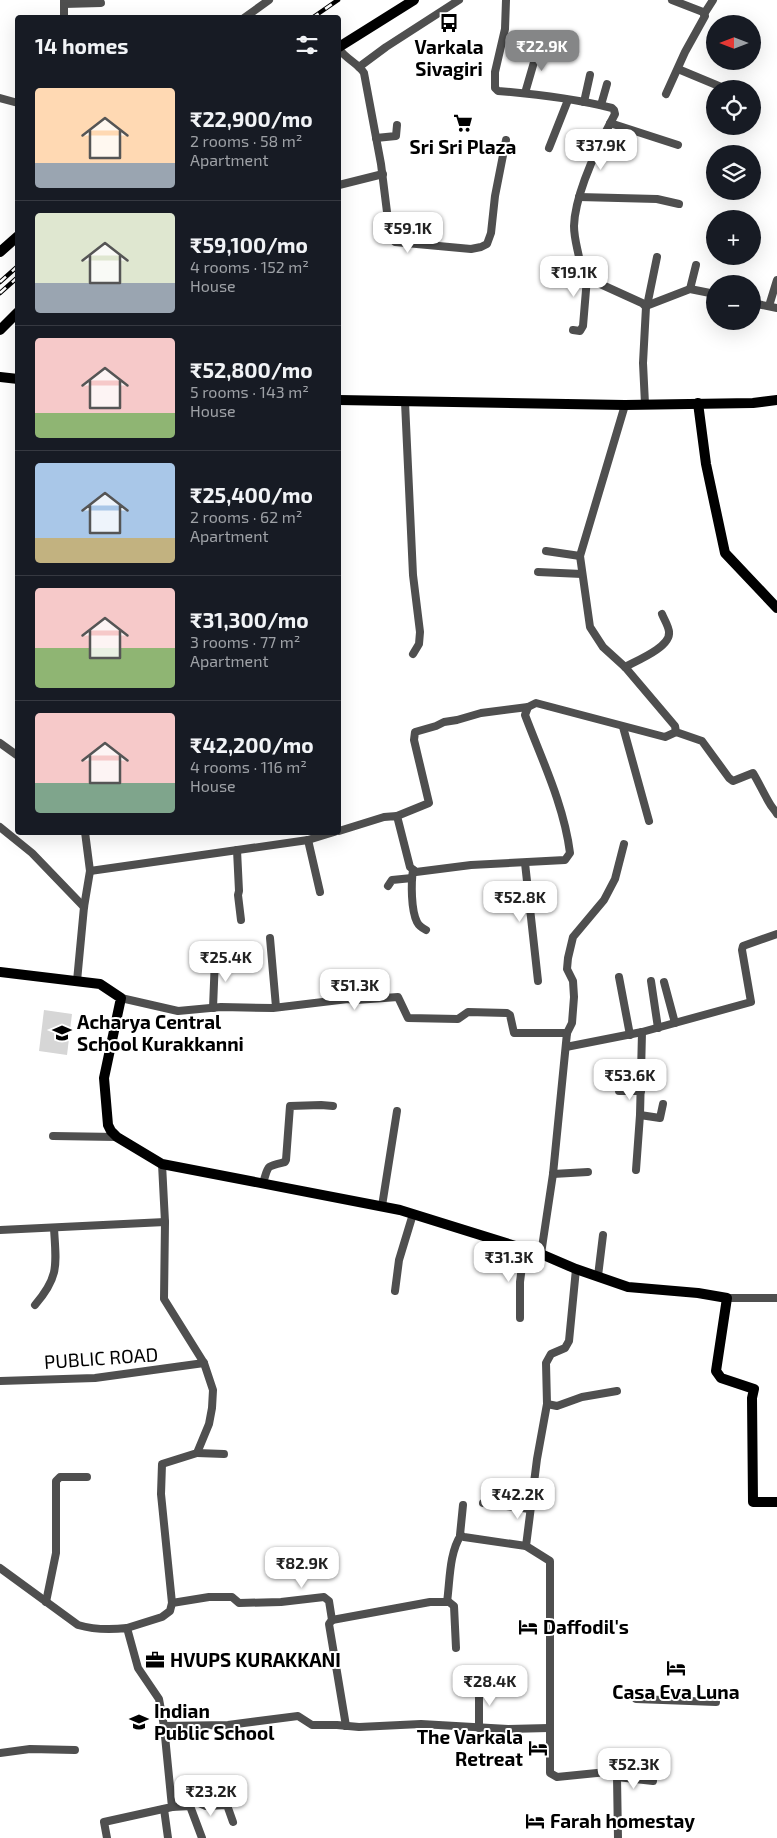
<!DOCTYPE html>
<html lang="en">
<head>
<meta charset="utf-8">
<style>
	:root { --surface:#171b24; --page:#242831; --text:#f1f3f6; --muted:#9ea1a6; --line:#363941; --accent:#858687 }
	body { margin:0; font-family:"Exo 2",sans-serif; background:var(--page); color:var(--text); height:100vh; display:flex; flex-direction:column; font-size:19px; white-space:nowrap }
	* { box-sizing:border-box; margin:0 }
	p { font-size:16px; color:var(--muted) }
	.icon { flex:none; width:28px; height:28px; fill:none; stroke:currentColor; stroke-width:2; stroke-linecap:round; stroke-linejoin:round }
	.map { position:relative; flex:1; overflow:hidden }
	.sheet { position:absolute; left:15px; top:15px; width:326px; height:820px; display:flex; flex-direction:column; background:var(--surface); border-radius:5px; box-shadow:0 5px 20px #0002 }
	.sheet>* { flex:none }
	.needle { width:32px; rotate:270deg }
	.tools { position:absolute; left:706px; top:15px; display:grid; gap:10px }
	.tools a { display:grid; place-items:center; width:55px; height:55px; border-radius:50%; background:var(--surface); box-shadow:0 5px 20px #0002; font-size:25px }
	.price { position:absolute; translate:-50% -42px; padding:0 11px; border-radius:10px; background:#fff; color:#222; font-size:16px; line-height:32px; filter:drop-shadow(0 1px 2px #0008) }
	.price::after { content:''; position:absolute; left:50%; top:30px; width:15px; height:11px; margin-left:-8px; background:inherit; clip-path:polygon(0 0,100% 0,50% 100%) }
	.price.selected { background:var(--accent); color:#fff }
	ul { padding:0; list-style:none }
	li { display:flex; align-items:center; gap:15px; height:125px; padding:0 20px }
	li+li { border-top:1px solid var(--line) }
	li span { display:grid; place-items:center; flex:none; width:140px; height:100px; border-radius:5px; color:#555 }
	li>.icon { margin-inline-start:auto }
	span .icon { width:60px; height:60px; fill:#fffc; stroke-width:1 }
	li b { font-size:21px }
	h2 { display:flex; justify-content:space-between; align-items:center; height:60px; padding:0 20px; font-size:21px }
	.map>svg:first-child { display:block }
</style>
</head>
<body>
<div class="map">
<svg width="777" height="1838" viewBox="0 0 777 1838">
	<rect width="100%" height="100%" fill="#fff"/>
	<path fill="#d6d6d6" d="M44,1010L72,1014L67,1055L39,1051Z"/>
	<g fill="none" stroke-linecap="round" stroke-linejoin="round">
		<g stroke="#4f4f4f" stroke-width="8">
			<path d="M64,0V18"/>
			<path d="M506,0L505,29L495,72V88L498,91C536,94 575,99 612,108L614,110L615,114C599,144 575,193 574,226C574,237 577,247 579,257C581,265 581,272 587,278L642,303L646,307L643,363L645,404"/>
			<path d="M64,4L101,3"/>
			<path d="M704,14L713,0"/>
			<path d="M244,18L269,0"/>
			<path d="M339,49C346,59 359,64 364,73L381,164L390,236L395,242L471,249L481,247L487,244L491,233L495,196L506,140"/>
			<path d="M359,67L386,47L459,0"/>
			<path d="M678,69L726,89"/>
			<path d="M525,93L539,45"/>
			<path d="M666,94L685,52L705,16L703,12L672,0"/>
			<path d="M0,98L18,103"/>
			<path d="M584,102L590,75"/>
			<path d="M601,105L607,84"/>
			<path d="M610,123L678,145"/>
			<path d="M376,138L396,136L397,125"/>
			<path d="M549,148L568,100"/>
			<path d="M339,185L383,174"/>
			<path d="M579,197L657,199L679,204"/>
			<path d="M690,289L696,265"/>
			<path d="M752,303L777,308"/>
			<path d="M646,306L690,289L715,294"/>
			<path d="M646,306L648,301L657,257"/>
			<path d="M769,306L777,280"/>
			<path d="M573,330L580,331L583,326L587,278"/>
			<path d="M405,402L413,575L420,632L419,644L413,654"/>
			<path d="M625,405L580,556L590,627L603,647L625,667L675,726L676,732L702,741L729,778L733,781L753,773C759,783 764,794 770,804C772,808 775,810 777,814"/>
			<path d="M546,551L580,556"/>
			<path d="M538,572L582,574"/>
			<path d="M625,667C636,661 671,647 669,632C669,627 664,619 662,614"/>
			<path d="M623,727L649,821"/>
			<path d="M0,743L18,756"/>
			<path d="M397,816L429,803L414,740L415,732L436,726L444,722L457,720L481,713L528,707"/>
			<path d="M0,827L32,853L84,907"/>
			<path d="M339,831L384,817L397,816L410,867L416,872L471,865L565,860L570,853C564,805 542,760 525,715L528,707L536,703L665,737L676,732"/>
			<path d="M308,840L320,892"/>
			<path d="M237,850L239,891L238,895L241,920"/>
			<path d="M525,863L538,981"/>
			<path d="M413,870C411,883 411,910 417,922C419,926 422,928 426,930"/>
			<path d="M90,871L308,840L334,832"/>
			<path d="M388,886L392,880L412,878"/>
			<path d="M270,938L276,1007"/>
			<path d="M619,977L630,1035"/>
			<path d="M77,981L84,907L90,871L85,832"/>
			<path d="M651,981L658,1028"/>
			<path d="M664,982L675,1023"/>
			<path d="M121,998L178,1011L221,1007L273,1008L348,999L356,1000L398,997L408,1018L458,1019L468,1012L507,1013L510,1015L514,1033H567"/>
			<path d="M213,1008L215,958"/>
			<path d="M566,1047L642,1032L751,1002L742,950L743,946L777,934"/>
			<path d="M619,1091H641"/>
			<path d="M640,1115L660,1118L663,1104"/>
			<path d="M53,1136L117,1137"/>
			<path d="M636,1170L640,1115L642,1032"/>
			<path d="M553,1174L588,1172"/>
			<path d="M263,1183C269,1165 265,1167 285,1162L286,1160L290,1106L321,1105L333,1106"/>
			<path d="M382,1206L397,1111"/>
			<path d="M0,1230L165,1222"/>
			<path d="M541,1254L553,1174L567,1033L572,1023L574,997L573,981L567,969L568,958L573,937L604,900L615,879L624,844"/>
			<path d="M576,1269L569,1341L565,1348L551,1354L546,1363L547,1404L537,1459L526,1546L550,1561V1773L557,1777L607,1772L617,1777L618,1838"/>
			<path d="M598,1276L603,1235"/>
			<path d="M395,1291L399,1260L413,1214"/>
			<path d="M727,1298H777"/>
			<path d="M35,1305C60,1276 56,1264 54,1228"/>
			<path d="M520,1318V1282L524,1250"/>
			<path d="M0,1381L95,1378L204,1363"/>
			<path d="M547,1404L557,1406L582,1397L617,1391"/>
			<path d="M197,1453L224,1454"/>
			<path d="M483,1503L530,1509"/>
			<path d="M463,1505L460,1535L464,1537L526,1546"/>
			<path d="M0,1568L78,1625C95,1630 109,1630 127,1628L138,1668L159,1699L164,1726L172,1807L104,1822L107,1838"/>
			<path d="M46,1602L56,1553V1481L60,1477H87"/>
			<path d="M447,1602C450,1581 449,1553 461,1535"/>
			<path d="M172,1603L209,1597H232L239,1603L281,1602L324,1597L329,1601L332,1620"/>
			<path d="M127,1628L162,1617L170,1611L172,1603L161,1494L162,1464L197,1453L209,1424L212,1408L213,1390L204,1363L164,1299L165,1222L162,1164"/>
			<path d="M636,1699L716,1702"/>
			<path d="M164,1726L228,1725L298,1716L312,1725H337L359,1727L421,1724L508,1729L549,1728"/>
			<path d="M346,1726L329,1624L332,1620L430,1602H449L454,1606L456,1648"/>
			<path d="M479,1728V1686"/>
			<path d="M0,1753L30,1749L75,1750"/>
			<path d="M617,1777L653,1781"/>
			<path d="M199,1803L206,1806L227,1805L233,1822"/>
			<path d="M172,1807L190,1806L202,1838"/>
			<path d="M164,1809L168,1838"/>
		</g>
		<g stroke="#000" stroke-width="10">
			<path d="M339,47L414,0"/>
			<path d="M0,252L18,236"/>
			<path d="M0,330L18,312"/>
			<path d="M0,377L18,379"/>
			<path d="M339,400L625,405L753,403L777,400"/>
			<path d="M698,403L706,464L725,553L777,608"/>
			<path d="M0,972L100,984L121,998L104,1078L108,1125L111,1131L117,1137L162,1164L400,1210L541,1254L576,1269L628,1287L698,1293L727,1298L716,1371L721,1378L754,1389L752,1398L753,1502H777"/>
		</g>
		<g stroke="#000" stroke-width="4.5">
			<g id="rail">
				<path d="M312,18L338,0"/>
				<path d="M0,282L18,266"/>
				<path d="M0,293L18,277"/>
			</g>
		</g>
		<use href="#rail" stroke="#fff" stroke-width="2.5" stroke-dasharray="8" stroke-linecap="butt"/>
	</g>
	<defs>
		<g id="bus-bare" transform="scale(1.5)"><path d="M-5-6H5V4H4V6H2V4H-2V6H-4V4H-5ZM-3.5-4V0h7V-4ZM-3.5 1.2v1.5H-2V1.2ZM2 1.2v1.5H3.5V1.2Z" fill="#000" stroke="#fff" stroke-width="2.5" paint-order="stroke"/></g>
		<g id="supermarket-bare" transform="scale(1.5)"><path d="M-6-5.5h2.5l.6 2H6L4.5 2H-2.5L-4.4-4H-6ZM-1.5 3.2a1.3 1.3 0 1 0 .1 0ZM3 3.2a1.3 1.3 0 1 0 .1 0Z" fill="#000" stroke="#fff" stroke-width="2.5" paint-order="stroke"/></g>
		<g id="school-bare" transform="scale(1.5)"><path d="M0-5L7-2L0 1L-7-2ZM-4 1L0 2.5L4 1V4Q0 6-4 4Z" fill="#000" stroke="#fff" stroke-width="2.5" paint-order="stroke"/></g>
		<g id="hotel-bare" transform="scale(1.5)"><path d="M-6-4.5h1.5V1H6V5H4.5V3h-9V5H-6ZM-4 0a1.8 1.8 0 1 1 3.6 0ZM.5 0V-2.5h3Q6-2.5 6 0Z" fill="#000" stroke="#fff" stroke-width="2.5" paint-order="stroke"/></g>
		<g id="office-bare" transform="scale(1.5)"><path d="M-6-3h4V-5.5h4V-3h4V5H-6ZM-1-4.5V-3h2v-1.5ZM-6 0V1H6V0Z" fill="#000" stroke="#fff" stroke-width="2.5" paint-order="stroke"/></g>
	</defs>
	<g fill-rule="evenodd">
		<use href="#bus-bare" x="449" y="23"/>
		<use href="#supermarket-bare" x="463" y="123"/>
		<use href="#school-bare" x="62" y="1033"/>
		<use href="#hotel-bare" x="528" y="1627"/>
		<use href="#office-bare" x="155" y="1660"/>
		<use href="#hotel-bare" x="676" y="1668"/>
		<use href="#school-bare" x="139" y="1722"/>
		<use href="#hotel-bare" x="538" y="1748"/>
		<use href="#hotel-bare" x="535" y="1821"/>
	</g>
	<g text-anchor="middle" stroke-width="4" stroke-linejoin="round" paint-order="stroke">
		<g font-size="19" font-weight="bold" fill="#000" stroke="#fff" text-anchor="start">
			<text x="449" y="54" text-anchor="middle">Varkala<tspan x="449" dy="22">Sivagiri</tspan></text>
			<text x="463" y="154" text-anchor="middle">Sri Sri Plaza</text>
			<text x="77" y="1029">Acharya Central<tspan x="77" dy="22">School Kurakkanni</tspan></text>
			<text x="543" y="1634">Daffodil's</text>
			<text x="170" y="1667">HVUPS KURAKKANI</text>
			<text x="676" y="1699" text-anchor="middle">Casa Eva Luna</text>
			<text x="154" y="1718">Indian<tspan x="154" dy="22">Public School</tspan></text>
			<text x="523" y="1744" text-anchor="end">The Varkala<tspan x="523" dy="22">Retreat</tspan></text>
			<text x="550" y="1828">Farah homestay</text>
		</g>
		<g font-size="19" fill="#000" stroke="#fff">
			<text transform="translate(101 1358) rotate(-4)" y="7">PUBLIC ROAD</text>
		</g>
	</g>
</svg>
<div class="tools">
<a><svg class="needle" viewBox="-14 -14 28 28"><path d="M0-13l5 13h-10z" fill="#e53935"/><path d="M0 13l5-13h-10z" fill="#9ea1a6"/></svg></a>
<a><svg class="icon" aria-label="locate" viewBox="0 0 24 24"><circle cx="12" cy="12" r="6"/><path d="M12 2v4M12 18v4M2 12h4M18 12h4"/></svg></a>
<a><svg class="icon" aria-label="layers" viewBox="0 0 24 24"><path d="M12 4l9 5-9 5-9-5zM3 14l9 5 9-5"/></svg></a>
<a>+</a>
<a>−</a>
</div>
<b class="price selected" style="left:542px;top:72px">₹22.9K</b>
<b class="price" style="left:601px;top:171px">₹37.9K</b>
<b class="price" style="left:408px;top:254px">₹59.1K</b>
<b class="price" style="left:574px;top:298px">₹19.1K</b>
<b class="price" style="left:520px;top:923px">₹52.8K</b>
<b class="price" style="left:226px;top:983px">₹25.4K</b>
<b class="price" style="left:355px;top:1011px">₹51.3K</b>
<b class="price" style="left:630px;top:1101px">₹53.6K</b>
<b class="price" style="left:509px;top:1283px">₹31.3K</b>
<b class="price" style="left:518px;top:1520px">₹42.2K</b>
<b class="price" style="left:302px;top:1589px">₹82.9K</b>
<b class="price" style="left:490px;top:1707px">₹28.4K</b>
<b class="price" style="left:634px;top:1790px">₹52.3K</b>
<b class="price" style="left:211px;top:1817px">₹23.2K</b>
<section class="sheet">
<h2>14 homes<svg class="icon" aria-label="filters" viewBox="0 0 24 24"><path d="M4 7h16M4 17h16"/><circle cx="9" cy="7" r="2"/><circle cx="15" cy="17" r="2"/></svg></h2>
<ul>
<li><span style="background:linear-gradient(#ffd9b3 75%,#9aa5b1 0)"><svg class="icon" aria-label="home" viewBox="0 0 24 24"><path d="M3 11l9-7 9 7M6 9v11h12V9"/></svg></span><div><b>₹22,900/mo</b><p>2 rooms · 58 m²</p><p>Apartment</p></div></li>
<li><span style="background:linear-gradient(#dfe7d0 70%,#9aa5b1 0)"><svg class="icon" aria-label="home" viewBox="0 0 24 24"><path d="M3 11l9-7 9 7M6 9v11h12V9"/></svg></span><div><b>₹59,100/mo</b><p>4 rooms · 152 m²</p><p>House</p></div></li>
<li><span style="background:linear-gradient(#f6c9c9 75%,#8fb573 0)"><svg class="icon" aria-label="home" viewBox="0 0 24 24"><path d="M3 11l9-7 9 7M6 9v11h12V9"/></svg></span><div><b>₹52,800/mo</b><p>5 rooms · 143 m²</p><p>House</p></div></li>
<li><span style="background:linear-gradient(#a9c7e8 75%,#c2b280 0)"><svg class="icon" aria-label="home" viewBox="0 0 24 24"><path d="M3 11l9-7 9 7M6 9v11h12V9"/></svg></span><div><b>₹25,400/mo</b><p>2 rooms · 62 m²</p><p>Apartment</p></div></li>
<li><span style="background:linear-gradient(#f6c9c9 60%,#8fb573 0)"><svg class="icon" aria-label="home" viewBox="0 0 24 24"><path d="M3 11l9-7 9 7M6 9v11h12V9"/></svg></span><div><b>₹31,300/mo</b><p>3 rooms · 77 m²</p><p>Apartment</p></div></li>
<li><span style="background:linear-gradient(#f6c9c9 70%,#7fa58c 0)"><svg class="icon" aria-label="home" viewBox="0 0 24 24"><path d="M3 11l9-7 9 7M6 9v11h12V9"/></svg></span><div><b>₹42,200/mo</b><p>4 rooms · 116 m²</p><p>House</p></div></li>
</ul>
</section>
</div>
</body>
</html>
